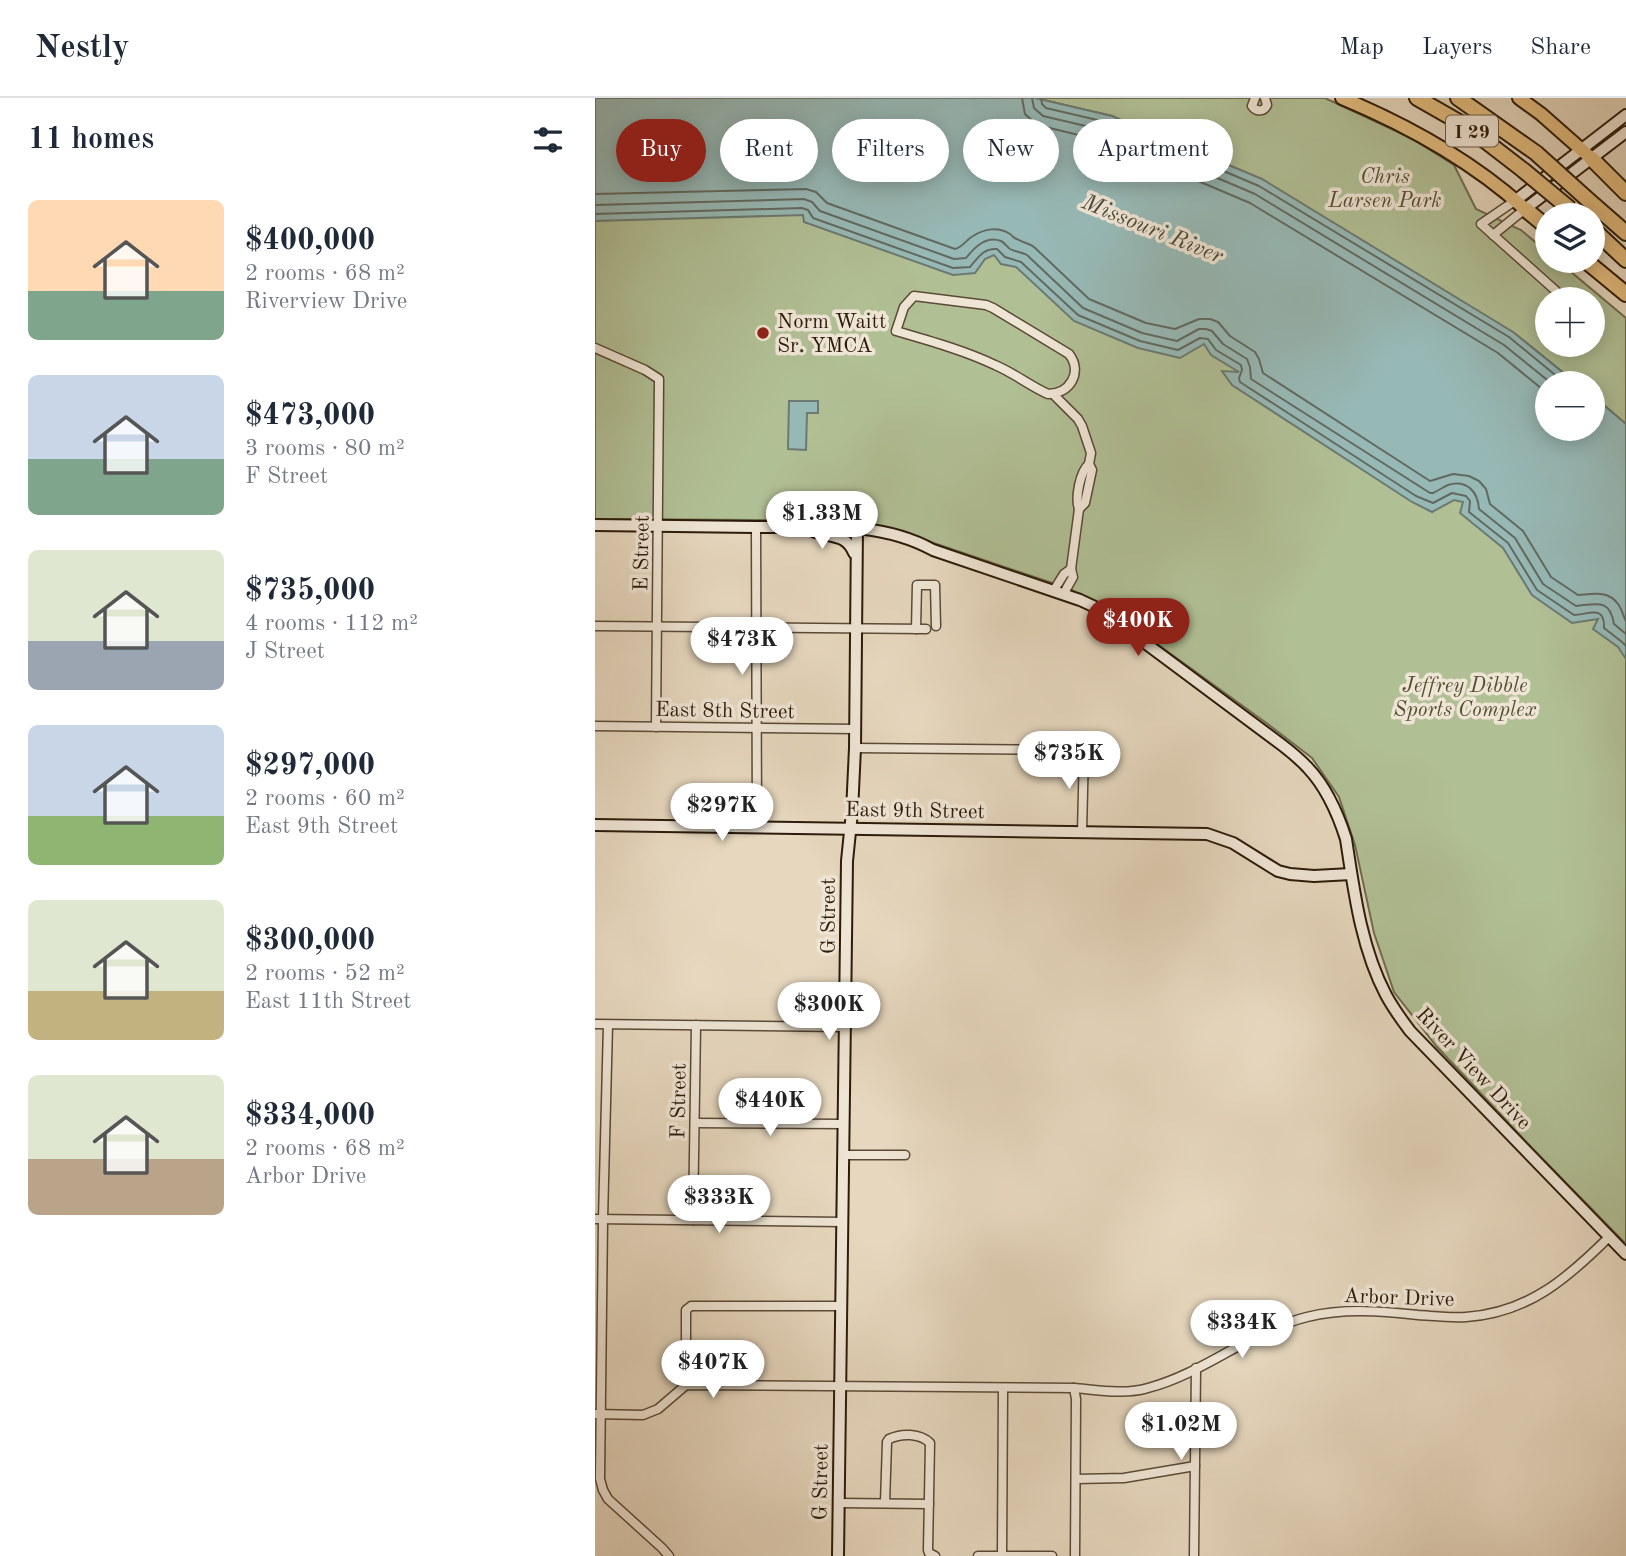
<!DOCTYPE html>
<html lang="en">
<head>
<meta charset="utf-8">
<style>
	:root { --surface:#fff; --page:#f2f2f3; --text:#1f2937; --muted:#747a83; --line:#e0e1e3; --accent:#8f2418 }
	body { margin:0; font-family:"Old Standard TT",serif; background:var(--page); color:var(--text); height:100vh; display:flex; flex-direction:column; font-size:26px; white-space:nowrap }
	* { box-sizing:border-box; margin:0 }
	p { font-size:23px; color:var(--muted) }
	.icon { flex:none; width:38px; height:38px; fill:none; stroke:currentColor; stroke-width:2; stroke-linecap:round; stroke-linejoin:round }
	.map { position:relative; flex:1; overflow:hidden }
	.details { display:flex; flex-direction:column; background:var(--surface); width:595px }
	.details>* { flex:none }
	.banner { position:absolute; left:21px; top:21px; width:665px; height:63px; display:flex; gap:14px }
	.controls { position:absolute; left:940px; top:105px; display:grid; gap:14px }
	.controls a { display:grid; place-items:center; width:70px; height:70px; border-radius:50%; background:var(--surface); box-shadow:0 4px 18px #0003; font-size:35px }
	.price { position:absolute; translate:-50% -60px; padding:0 16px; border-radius:24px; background:#fff; color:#222; font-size:23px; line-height:46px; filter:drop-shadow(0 2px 4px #0008) }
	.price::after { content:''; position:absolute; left:50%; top:42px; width:21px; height:16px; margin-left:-10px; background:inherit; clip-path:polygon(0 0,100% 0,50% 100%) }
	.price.selected { background:var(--accent); color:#fff }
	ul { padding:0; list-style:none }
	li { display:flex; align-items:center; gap:21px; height:175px; padding:0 28px }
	li span { display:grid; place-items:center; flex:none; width:196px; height:140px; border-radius:10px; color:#555 }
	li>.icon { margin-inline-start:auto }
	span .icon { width:84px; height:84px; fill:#fffc; stroke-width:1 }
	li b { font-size:30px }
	h2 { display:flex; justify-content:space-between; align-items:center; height:84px; padding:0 28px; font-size:30px }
	.tag { padding:0 24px; border-radius:32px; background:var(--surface); box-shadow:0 4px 18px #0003; font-size:24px; line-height:63px }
	.tag.selected { background:var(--accent); color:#fff }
	header { display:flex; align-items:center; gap:42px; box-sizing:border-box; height:98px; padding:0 35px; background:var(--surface); border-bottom:2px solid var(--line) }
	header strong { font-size:33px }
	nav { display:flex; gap:38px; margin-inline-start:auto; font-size:24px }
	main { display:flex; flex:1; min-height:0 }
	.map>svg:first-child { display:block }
</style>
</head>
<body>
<header>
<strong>Nestly</strong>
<nav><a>Map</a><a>Layers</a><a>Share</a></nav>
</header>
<main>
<section class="details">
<h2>11 homes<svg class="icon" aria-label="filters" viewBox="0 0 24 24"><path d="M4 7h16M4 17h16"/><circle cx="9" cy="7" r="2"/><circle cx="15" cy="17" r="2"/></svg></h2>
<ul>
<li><span style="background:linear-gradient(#ffd9b3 65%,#7fa58c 0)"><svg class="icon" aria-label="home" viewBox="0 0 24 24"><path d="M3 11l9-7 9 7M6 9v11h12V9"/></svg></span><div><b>$400,000</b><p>2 rooms · 68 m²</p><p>Riverview Drive</p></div></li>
<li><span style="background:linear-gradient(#c9d6e8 60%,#7fa58c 0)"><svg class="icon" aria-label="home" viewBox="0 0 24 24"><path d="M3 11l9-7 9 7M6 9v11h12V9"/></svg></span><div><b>$473,000</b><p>3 rooms · 80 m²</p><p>F Street</p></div></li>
<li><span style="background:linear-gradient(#dfe7d0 65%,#9aa5b1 0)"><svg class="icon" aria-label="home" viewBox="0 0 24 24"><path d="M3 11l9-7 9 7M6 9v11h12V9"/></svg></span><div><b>$735,000</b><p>4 rooms · 112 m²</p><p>J Street</p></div></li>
<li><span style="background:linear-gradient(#c9d6e8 65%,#8fb573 0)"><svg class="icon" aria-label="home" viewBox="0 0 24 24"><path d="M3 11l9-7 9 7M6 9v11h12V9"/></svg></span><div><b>$297,000</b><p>2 rooms · 60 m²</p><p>East 9th Street</p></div></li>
<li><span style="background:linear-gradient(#dfe7d0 65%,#c2b280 0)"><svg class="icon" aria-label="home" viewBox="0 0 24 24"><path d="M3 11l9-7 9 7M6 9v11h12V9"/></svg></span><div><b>$300,000</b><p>2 rooms · 52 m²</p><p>East 11th Street</p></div></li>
<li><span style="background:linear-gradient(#dfe7d0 60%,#b9a48a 0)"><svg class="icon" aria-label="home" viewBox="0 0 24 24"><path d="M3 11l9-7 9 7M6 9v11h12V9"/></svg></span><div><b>$334,000</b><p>2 rooms · 68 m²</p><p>Arbor Drive</p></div></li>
</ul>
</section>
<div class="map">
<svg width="1031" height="1458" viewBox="0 0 1031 1458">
	<rect width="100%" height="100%" fill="#e6d7be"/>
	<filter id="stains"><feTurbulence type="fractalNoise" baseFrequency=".00286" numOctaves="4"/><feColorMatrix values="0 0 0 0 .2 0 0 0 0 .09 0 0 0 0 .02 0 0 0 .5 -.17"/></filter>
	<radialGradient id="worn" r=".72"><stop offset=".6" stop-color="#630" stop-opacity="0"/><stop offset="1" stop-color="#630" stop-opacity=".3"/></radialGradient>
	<g fill="#b1bf95" stroke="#6e6d4f" stroke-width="2" fill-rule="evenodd">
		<path d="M440,0H730L816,40L859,67L881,111L926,132L952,154V163H963L1031,220V326L998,298V285H981L918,234L517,18ZM952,201H998V247H952Z"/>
		<path d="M173,86L579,202L853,387L1031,524V1146L939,1052L842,949L799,894L779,835L760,747L744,699L717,660L670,624L536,527L475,491L315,437L257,425L164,422L0,421V118Z"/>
	</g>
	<g fill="#97b9b6" stroke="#6c7a71" stroke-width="2">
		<path d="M0,0H440L517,18L667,81L918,234L981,285H952V331H998V298L1031,326V561L1023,549L998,531L1003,521L977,525L937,497L908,450L865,415L868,404L859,402L837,414L817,404L637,287L627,273L644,274L616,257L609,246L585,260L543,250L479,223L421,169L406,166L399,157L390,161L380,175L358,177L209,124L208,117L0,123Z"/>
		<path d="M194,303H223V315H212L211,352L193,351Z"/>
	</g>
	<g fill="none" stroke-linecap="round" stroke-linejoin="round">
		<g stroke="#626a60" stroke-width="2">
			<path d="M427,0L430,16L442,27L509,43L655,105L903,255L952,295"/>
			<path d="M437,0L439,10L448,18L512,33L660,96L909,247L956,285"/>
			<path d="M446,0L447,6L451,10L515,25L664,88L914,239L970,285"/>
			<path d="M0,96L211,91L221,94L232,105L360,151C368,149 371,142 378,138C389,131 403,128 415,136C419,139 418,140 424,142C429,145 434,145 439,149L494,201L551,225L580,231L604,221H615L623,224L635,238L660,254L664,261L668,275L835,383L858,376L874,378L884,383L891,391L895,406L928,433L956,479L983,497C998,496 1013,492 1023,506C1027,511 1028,518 1031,523"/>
			<path d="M0,107L209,101L217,104L225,113L359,161L371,160C379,150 391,137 406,143C410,145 412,149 415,151C420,154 427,154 432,157L488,210L547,235L582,243L604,231H611L617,233L628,246L652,261L655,269L656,281L835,395H838C843,393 848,389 853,387C872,381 883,394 884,411L920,440L948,486L981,508C1001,506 1015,500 1019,526L1031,536"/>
			<path d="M0,116L207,110L213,112L218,120L358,170L375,169C383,160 388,150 402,151L410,159L426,164L483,217L545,243L583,252L605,240L613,241L621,252L646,267L647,272L644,280L645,284L821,398L838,405L857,395L871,398L875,403L874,414L913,445L942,492L979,517C995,516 1010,507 1009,530L1027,544L1031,548"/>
		</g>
		<g stroke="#5a4a36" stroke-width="11">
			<g id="street">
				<path d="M660,0L657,8C661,14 669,14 672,7L670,0"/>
				<path d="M921,102L886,126L970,201"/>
				<path d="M898,137L930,111"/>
				<path d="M319,198L391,207L398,210L474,256C488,274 475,296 453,296C435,288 419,275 400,267C368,252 335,243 301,233L309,209Z"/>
				<path d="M0,250L50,272L64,281L61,629"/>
				<path d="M458,296L483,321L487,328L496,355L494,366L497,372L490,405L484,411"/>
				<path d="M161,429L162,730"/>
				<path d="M459,492L469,476L476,471"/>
				<path d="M469,495L478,479L476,471L484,411C480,399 485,374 494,366"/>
				<path d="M0,528L331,531"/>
				<path d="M321,531L322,487H340L341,528"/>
				<path d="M0,628L261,631"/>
				<path d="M260,650L489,652L487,734"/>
				<path d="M0,926L250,929"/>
				<path d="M13,927L8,1121L5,1381L8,1392L13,1401L67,1450L74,1458"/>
				<path d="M100,1025L249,1026"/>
				<path d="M249,1057H310"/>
				<path d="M0,1121L248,1124"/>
				<path d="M98,1122L101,927"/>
				<path d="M91,1287V1212L96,1208H246"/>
				<path d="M479,1290L481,1301L480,1458"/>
				<path d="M0,1316L48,1317L63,1311L91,1287L479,1290C502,1292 530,1297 553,1290C610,1275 655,1233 712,1219C749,1210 786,1213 823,1217C839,1218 855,1220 871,1219C933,1215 973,1180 1015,1138"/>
				<path d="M481,1381L529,1380L600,1368"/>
				<path d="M244,1405L334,1406"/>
				<path d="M290,1405L292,1344L294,1341C306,1335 325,1335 335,1345L333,1452L334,1455L340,1458"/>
				<path d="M407,1457L408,1291"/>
				<path d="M383,1458H457"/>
				<path d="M599,1458L601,1270"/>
			</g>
		</g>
		<g stroke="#2c1b09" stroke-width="14">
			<g id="secondary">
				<path d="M921,102L1031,17"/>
				<path d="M930,111L1031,34"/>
				<path d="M0,427C53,428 107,428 160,429C220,429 284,422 338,452L485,502L498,508L526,527L687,647C696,654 705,661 713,670C731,689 743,716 751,741C759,793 766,850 791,897C798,910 806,921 815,933L1031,1156"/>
				<path d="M218,433C235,440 251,435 259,455"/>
				<path d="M0,727L612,736L638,745L683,773L695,776L719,778L756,776"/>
				<path d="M243,1458L252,763L257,714L260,650L262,430"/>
			</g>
		</g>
		<g stroke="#2c1b09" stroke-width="16">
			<g id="primary">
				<path d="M747,0C814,28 876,62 930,111"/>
				<path d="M924,0L946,16L997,61"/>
			</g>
		</g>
		<g stroke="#2c1b09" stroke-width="18">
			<g id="highway">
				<path d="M822,0L871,28L928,72"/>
				<path d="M863,0L941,55"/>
				<path d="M997,61L1031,95"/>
				<path d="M991,100L1031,135"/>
				<path d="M930,111L952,129"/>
				<path d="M998,131L1031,162"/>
				<path d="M991,163L1031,196"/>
			</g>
		</g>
		<use href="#street" stroke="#efe5d5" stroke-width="8"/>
		<use href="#secondary" stroke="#efe5d5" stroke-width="10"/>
		<use href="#primary" stroke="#e3bc7f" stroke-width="12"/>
		<use href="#highway" stroke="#e3bc7f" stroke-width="14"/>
		<g stroke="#2c1b09" stroke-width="18" stroke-linecap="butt">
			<g id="highway-bridge">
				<path d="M941,55L991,100"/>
				<path d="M928,72L975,111"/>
			</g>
		</g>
		<use href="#highway-bridge" stroke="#e3bc7f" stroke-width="14"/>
	</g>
	<circle fill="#8f2418" stroke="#efe5d5" stroke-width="2.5" cx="168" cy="235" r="7"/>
	<g text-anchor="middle" stroke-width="7" stroke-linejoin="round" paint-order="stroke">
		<rect fill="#efe5d5" stroke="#665846" stroke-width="2" x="851" y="17.5" width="52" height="31" rx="5"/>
		<g font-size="19" font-weight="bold" fill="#2c1b09">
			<text x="877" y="40">I 29</text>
		</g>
		<g font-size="21" font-style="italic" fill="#544c33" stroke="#efe5d5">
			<text x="790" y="85">Chris<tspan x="790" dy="24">Larsen Park</tspan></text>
			<text x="870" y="594">Jeffrey Dibble<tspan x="870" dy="24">Sports Complex</tspan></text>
		</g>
		<g font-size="21" fill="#2c1b09" stroke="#efe5d5" text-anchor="start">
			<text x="182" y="230">Norm Waitt<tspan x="182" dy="24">Sr. YMCA</tspan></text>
		</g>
		<g font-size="21" fill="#2c1b09" stroke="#efe5d5">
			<text transform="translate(46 455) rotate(-89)" y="7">E Street</text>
			<text transform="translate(130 612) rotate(1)" y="7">East 8th Street</text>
			<text transform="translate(320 712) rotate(1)" y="7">East 9th Street</text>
			<text transform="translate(233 818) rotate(-90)" y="7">G Street</text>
			<text transform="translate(879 970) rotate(47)" y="7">River View Drive</text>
			<text transform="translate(83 1003) rotate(-89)" y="7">F Street</text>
			<text transform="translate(804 1199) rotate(2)" y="7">Arbor Drive</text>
			<text transform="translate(225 1384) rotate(-89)" y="7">G Street</text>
		</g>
		<g font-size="23" font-style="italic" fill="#4c4a3d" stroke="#efe5d5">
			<text transform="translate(558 130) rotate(22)" y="8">Missouri River</text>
		</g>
	</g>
	<rect width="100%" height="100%" filter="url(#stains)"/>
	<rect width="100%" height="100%" fill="url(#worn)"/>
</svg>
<div class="controls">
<a><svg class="icon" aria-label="layers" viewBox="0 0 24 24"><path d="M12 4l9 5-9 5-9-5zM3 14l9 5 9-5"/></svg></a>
<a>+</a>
<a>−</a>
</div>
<b class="price" style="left:227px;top:453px">$1.33M</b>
<b class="price selected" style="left:543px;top:560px">$400K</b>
<b class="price" style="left:147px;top:579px">$473K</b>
<b class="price" style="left:474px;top:693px">$735K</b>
<b class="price" style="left:127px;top:745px">$297K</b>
<b class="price" style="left:234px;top:944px">$300K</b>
<b class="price" style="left:175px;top:1040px">$440K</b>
<b class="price" style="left:124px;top:1137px">$333K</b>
<b class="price" style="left:647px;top:1262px">$334K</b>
<b class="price" style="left:118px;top:1302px">$407K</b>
<b class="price" style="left:586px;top:1364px">$1.02M</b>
<div class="banner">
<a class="tag selected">Buy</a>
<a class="tag">Rent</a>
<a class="tag">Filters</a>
<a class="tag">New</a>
<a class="tag">Apartment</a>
</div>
</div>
</main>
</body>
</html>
